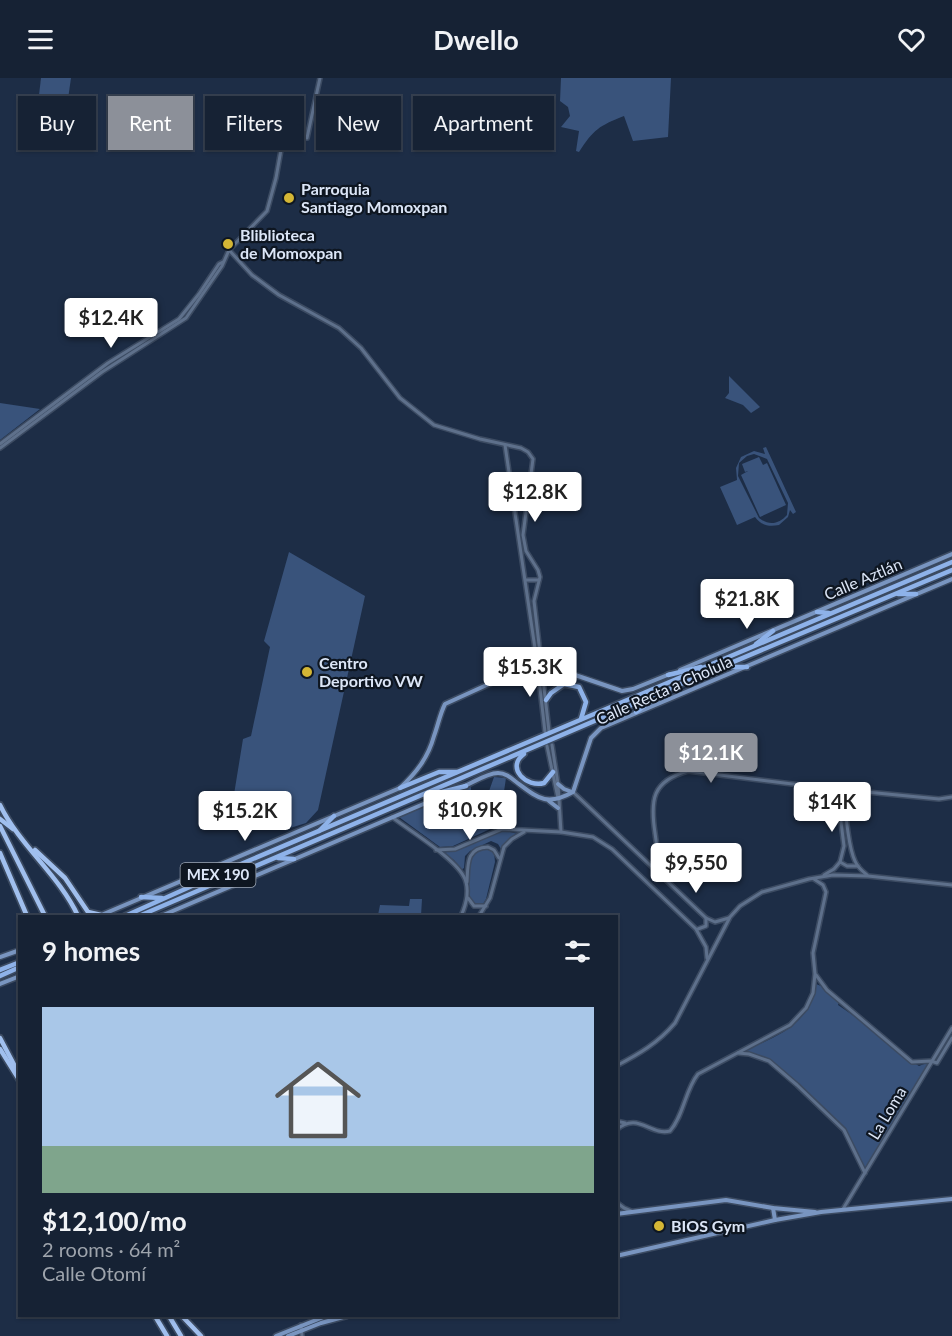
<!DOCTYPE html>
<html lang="en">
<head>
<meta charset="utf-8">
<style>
	:root { --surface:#162234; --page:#232f40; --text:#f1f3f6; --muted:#9ea4ac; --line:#353f4f; --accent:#8c9099 }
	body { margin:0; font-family:Lato,sans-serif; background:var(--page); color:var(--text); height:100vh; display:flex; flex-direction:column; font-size:22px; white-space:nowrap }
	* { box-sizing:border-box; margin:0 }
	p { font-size:20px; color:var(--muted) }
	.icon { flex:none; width:33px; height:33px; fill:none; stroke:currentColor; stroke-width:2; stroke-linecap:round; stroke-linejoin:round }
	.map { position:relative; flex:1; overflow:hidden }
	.drawer { position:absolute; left:18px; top:837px; width:600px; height:402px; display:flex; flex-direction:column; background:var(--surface); border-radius:0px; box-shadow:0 2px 4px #0004,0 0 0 2px var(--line) }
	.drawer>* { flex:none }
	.banner { position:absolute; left:18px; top:18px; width:600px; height:54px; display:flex; gap:12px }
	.price { position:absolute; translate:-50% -51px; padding:0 14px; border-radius:6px; background:#fff; color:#222; font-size:20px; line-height:39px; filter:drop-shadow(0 2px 3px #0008) }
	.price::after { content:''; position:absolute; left:50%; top:36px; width:18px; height:14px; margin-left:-9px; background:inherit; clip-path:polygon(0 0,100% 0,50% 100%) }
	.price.active { background:var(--accent); color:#fff }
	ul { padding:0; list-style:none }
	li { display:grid; align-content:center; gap:12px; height:318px; padding:0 24px }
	li span { display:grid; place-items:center; height:186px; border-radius:0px; color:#555 }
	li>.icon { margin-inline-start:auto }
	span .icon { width:108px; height:108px; fill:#fffc; stroke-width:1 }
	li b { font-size:26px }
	h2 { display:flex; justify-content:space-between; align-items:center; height:72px; padding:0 24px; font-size:26px }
	.chip { padding:0 21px; border-radius:0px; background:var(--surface); box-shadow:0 2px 4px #0004,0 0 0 2px var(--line); font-size:21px; line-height:54px }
	.chip.active { background:var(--accent); color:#fff }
	header { display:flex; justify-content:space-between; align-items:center; height:78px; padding:0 24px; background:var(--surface); font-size:27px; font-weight:700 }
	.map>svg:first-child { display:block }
</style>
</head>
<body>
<header><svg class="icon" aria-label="menu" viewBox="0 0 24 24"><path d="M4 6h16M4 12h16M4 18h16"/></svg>Dwello<svg class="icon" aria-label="heart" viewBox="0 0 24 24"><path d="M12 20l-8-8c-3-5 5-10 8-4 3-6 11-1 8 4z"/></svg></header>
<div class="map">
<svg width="952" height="1258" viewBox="0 0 952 1258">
	<rect width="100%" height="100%" fill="#1d2d46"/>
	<g fill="#39537b" fill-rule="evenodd">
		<path d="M41,0H71L68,21L39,17Z"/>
		<path d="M561,0H671L668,59L633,63L624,38C599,48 594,51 579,74L576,73L579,53L561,49L570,38L568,29L560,23Z"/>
		<path d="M729,298L760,329L751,335L743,327L725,320L729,315Z"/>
		<path d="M0,325L40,331L0,362Z"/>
		<path d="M766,369L796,434L793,436L790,432L788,439L779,447C768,449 761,447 755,439L737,447L720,409L737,402L736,390L741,379L754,373L765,376L763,370ZM754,376L767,381L788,425L787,437C779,446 769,448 759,440L738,398L739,385L747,378Z"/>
		<path d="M759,379L763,387L767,385L786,427L760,439L741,397L748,393L745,394L742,386Z"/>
		<path d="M289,474L365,518L318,732L306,745L290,750L230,741L243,661L251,658L270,569L264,563Z"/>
		<path d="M494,699L506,700L499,747L453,768L440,769L399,739L471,709V714L469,716L472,722L488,716Z"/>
		<path d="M506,753L518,756L511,759L501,771L498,766L491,763L470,773L465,778L464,790L461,792L454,782L443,775C465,771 484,756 506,753Z"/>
		<path d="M486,770L494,774L495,784L486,821L483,826L476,828L469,819V783L475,774Z"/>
		<path d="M410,821H422L421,838L378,837L380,827L409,828Z"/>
		<path d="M816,906L821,908L839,924L838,927L870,949L904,979L919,988L932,983L865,1096L844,1052L776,989L761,979L736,975C771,962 811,948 816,906Z"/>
	</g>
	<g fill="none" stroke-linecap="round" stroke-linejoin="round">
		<g stroke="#3c4b62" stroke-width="6">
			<g id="tertiary">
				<path d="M229,172L252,197L279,217L339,250L361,270L400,320L434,347L480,361L521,370L528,374L533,381L523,457L526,473L538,492L540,499L534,523L549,653"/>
				<path d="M0,366L108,285L179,241L199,216L219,186L223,184"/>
				<path d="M505,367L537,584L545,654"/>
				<path d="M0,370L102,294L186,240L222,188L229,172L267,133L276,100L284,55L307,60L320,0"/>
				<path d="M526,502H539"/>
				<path d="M552,667L558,706L561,754"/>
				<path d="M547,668L558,720"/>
				<path d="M573,714L706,840L715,844L729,840"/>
				<path d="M860,714C854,716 848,720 847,726C844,736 850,773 855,783C857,788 862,793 867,797"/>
				<path d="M392,739C410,753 457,781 465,801C470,814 466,827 461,838"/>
				<path d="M436,772L455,771L502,751L561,754L593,759L612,771L696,851L706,869L707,880"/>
				<path d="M840,784L847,788H858"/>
				<path d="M824,797L834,791L840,784L844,768L839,728L827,711"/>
				<path d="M661,798C659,784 657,769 655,755C650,722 652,703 688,693L825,710L939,721L952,719"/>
				<path d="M467,804C468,786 466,770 488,769L494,772L499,780"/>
				<path d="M468,820L474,828H486"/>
				<path d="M479,838L490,820L504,769L512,761L524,754"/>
				<path d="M698,851L706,848V840"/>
				<path d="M816,897L827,912L912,984L931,983L937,985L952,960"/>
				<path d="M738,975L749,976L769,983L797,1007L844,1052L865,1095"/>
				<path d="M616,988C639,976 658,965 675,945L730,839L740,828L762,814L809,801L833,797L868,798L952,807"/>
				<path d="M616,1043L625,1045"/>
				<path d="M616,1052C638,1033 650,1058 670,1053C684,1037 685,1012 698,996L790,947L806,930L813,915L815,896L813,875L826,814L823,807L814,801"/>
				<path d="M616,1124L624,1130L631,1133"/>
				<path d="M843,1131L952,950"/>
				<path d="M301,1247L302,1258"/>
			</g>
		</g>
		<g stroke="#3c4b62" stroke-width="7">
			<g id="secondary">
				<path d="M540,574L548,586"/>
				<path d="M680,592L952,476"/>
				<path d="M558,706L564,711L572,714"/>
				<path d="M463,709C474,704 487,695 498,695C505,695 510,699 515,703C538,720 546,729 573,714L591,660L601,650L952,501"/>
				<path d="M549,723L558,730"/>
				<path d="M99,838L400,710C416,695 428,680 434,658C438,647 440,636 445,626L537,584L622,613L633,611L670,596"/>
				<path d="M161,838L454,713"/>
				<path d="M0,879L20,872"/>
				<path d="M0,906L20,898"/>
				<path d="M773,1130L775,1142"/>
				<path d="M616,1136L726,1122L773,1130L815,1134"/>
				<path d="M616,1178L775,1142L821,1134L952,1121"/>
				<path d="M276,1258L326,1238"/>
				<path d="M288,1258L321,1245L347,1238"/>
			</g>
		</g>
		<g stroke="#3c4b62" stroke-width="8">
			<g id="primary">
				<path d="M898,516H916"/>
				<path d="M817,534L829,535"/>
				<path d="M756,566L773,553"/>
				<path d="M724,589H747"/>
				<path d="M668,597L701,589"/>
				<path d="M546,622L551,615L564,606L579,609L586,624L581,641"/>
				<path d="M636,634L661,616"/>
				<path d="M524,676C505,690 527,710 544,705L553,694"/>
				<path d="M400,710L439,694H457"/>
				<path d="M430,717L466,708"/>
				<path d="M319,753L334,738"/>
				<path d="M278,780L294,781"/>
				<path d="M141,819L162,820"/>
				<path d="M125,838L241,786L952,484"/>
				<path d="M139,838L669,611L952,492"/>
				<path d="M0,892L20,884"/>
				<path d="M0,898L20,889"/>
			</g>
		</g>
		<g stroke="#3c4b62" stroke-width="8">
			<g id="trunk">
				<path d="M0,727C20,768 59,797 78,838"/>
				<path d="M0,741L13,751"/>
				<path d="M0,748L45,838"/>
				<path d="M35,772L65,800L88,834L101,837"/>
				<path d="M0,775L27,838"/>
				<path d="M0,960L20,998"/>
				<path d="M0,971L20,1003"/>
				<path d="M155,1238L167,1258"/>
				<path d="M169,1238L181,1258"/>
				<path d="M182,1238L201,1258"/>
			</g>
		</g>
		<use href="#tertiary" stroke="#5e708b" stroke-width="3"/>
		<use href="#secondary" stroke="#7995c0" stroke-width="4"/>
		<use href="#primary" stroke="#8eb2e9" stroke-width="4.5"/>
		<use href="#trunk" stroke="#a0bfee" stroke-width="4.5"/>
	</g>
	<g fill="#d4b635" stroke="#0e1621" stroke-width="2">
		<circle cx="289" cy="120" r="6"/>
		<circle cx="228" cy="166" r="6"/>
		<circle cx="307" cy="594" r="6"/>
		<circle cx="659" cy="1148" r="6"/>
	</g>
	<g text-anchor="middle" stroke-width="4.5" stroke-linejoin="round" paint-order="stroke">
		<rect fill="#0e1621" stroke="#9ea8b7" stroke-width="1.5" x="180.5" y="785" width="75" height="24" rx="4.5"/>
		<g font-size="15" font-weight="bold" fill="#dce6f7">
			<text x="218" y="802">MEX 190</text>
		</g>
		<g font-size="16" font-weight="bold" fill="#dce6f7" stroke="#0e1621" text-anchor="start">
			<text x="301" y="117">Parroquia<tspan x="301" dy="18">Santiago Momoxpan</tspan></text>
			<text x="240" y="163">Bliblioteca<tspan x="240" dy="18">de Momoxpan</tspan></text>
			<text x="319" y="591">Centro<tspan x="319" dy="18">Deportivo VW</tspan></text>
			<text x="671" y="1154">BIOS Gym</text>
		</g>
		<g font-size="16" fill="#dce6f7" stroke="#0e1621">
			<text transform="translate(863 501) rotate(-23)" y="6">Calle Aztlán</text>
			<text transform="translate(664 612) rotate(-24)" y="6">Calle Recta a Cholula</text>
			<text transform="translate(887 1035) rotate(-59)" y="6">La Loma</text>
		</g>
	</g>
</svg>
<b class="price" style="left:111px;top:271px">$12.4K</b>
<b class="price" style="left:535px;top:445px">$12.8K</b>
<b class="price" style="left:747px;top:552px">$21.8K</b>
<b class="price" style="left:530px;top:620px">$15.3K</b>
<b class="price active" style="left:711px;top:706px">$12.1K</b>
<b class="price" style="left:832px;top:755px">$14K</b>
<b class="price" style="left:470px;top:763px">$10.9K</b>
<b class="price" style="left:245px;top:764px">$15.2K</b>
<b class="price" style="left:696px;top:816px">$9,550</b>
<div class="banner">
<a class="chip">Buy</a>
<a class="chip active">Rent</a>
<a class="chip">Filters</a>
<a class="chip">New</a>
<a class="chip">Apartment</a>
</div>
<section class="drawer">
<h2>9 homes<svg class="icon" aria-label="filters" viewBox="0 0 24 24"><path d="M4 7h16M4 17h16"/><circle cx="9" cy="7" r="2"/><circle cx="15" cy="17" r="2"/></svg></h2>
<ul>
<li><span style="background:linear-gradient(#a9c7e8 75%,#7fa58c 0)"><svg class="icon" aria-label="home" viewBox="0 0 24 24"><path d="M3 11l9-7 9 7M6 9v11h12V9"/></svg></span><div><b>$12,100/mo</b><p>2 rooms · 64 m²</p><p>Calle Otomí</p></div></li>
</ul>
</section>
</div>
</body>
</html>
